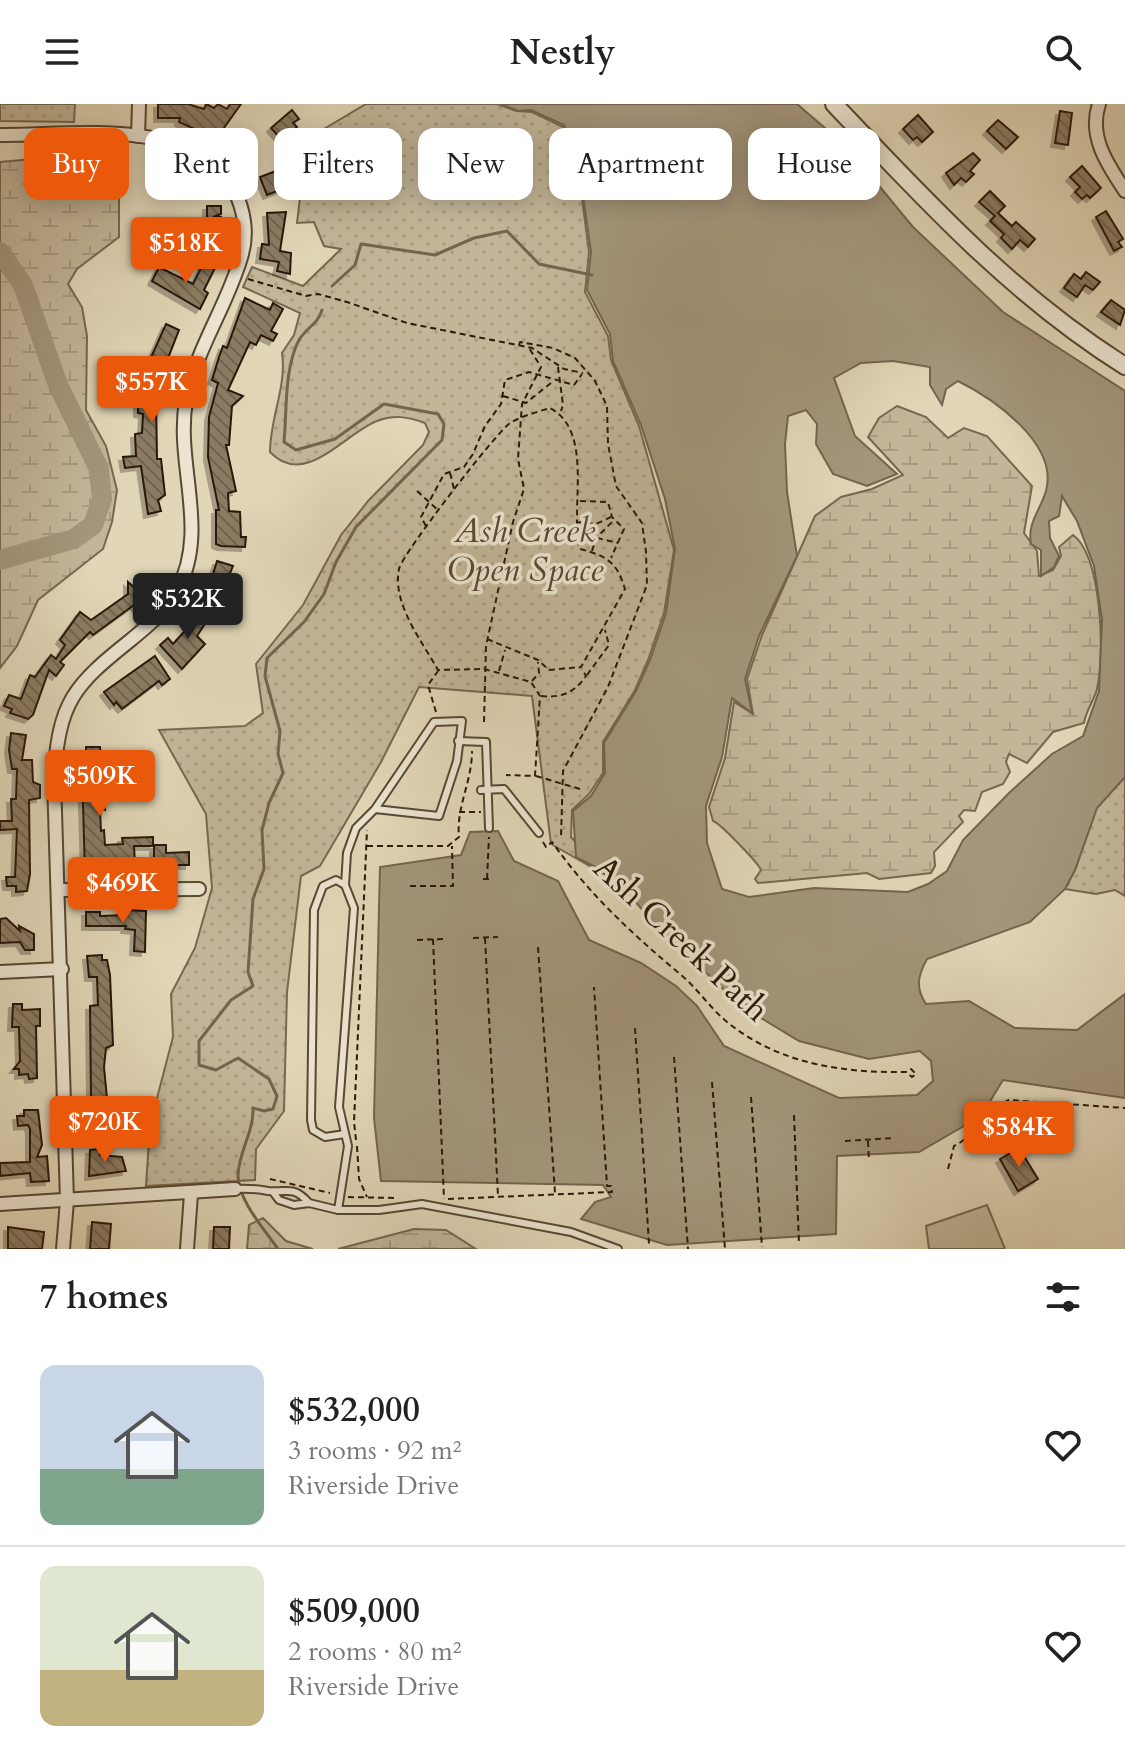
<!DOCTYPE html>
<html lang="en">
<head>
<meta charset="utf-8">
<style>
	:root { --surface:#fff; --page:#f6f6f6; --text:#222; --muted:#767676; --line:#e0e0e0; --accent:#ea580c }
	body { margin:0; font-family:Cardo,serif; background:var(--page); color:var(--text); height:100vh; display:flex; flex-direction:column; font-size:30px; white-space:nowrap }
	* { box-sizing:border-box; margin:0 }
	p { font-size:26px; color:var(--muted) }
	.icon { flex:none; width:44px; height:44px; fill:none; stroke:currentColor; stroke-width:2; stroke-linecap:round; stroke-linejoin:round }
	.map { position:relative; height:1145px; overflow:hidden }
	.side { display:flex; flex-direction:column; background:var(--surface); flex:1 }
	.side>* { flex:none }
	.banner { position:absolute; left:24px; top:24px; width:1078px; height:72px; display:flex; gap:16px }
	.price { position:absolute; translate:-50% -68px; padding:0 18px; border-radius:8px; background:var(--accent); color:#fff; font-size:26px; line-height:52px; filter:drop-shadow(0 2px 4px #0008) }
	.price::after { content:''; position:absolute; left:50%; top:48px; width:24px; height:18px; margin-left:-12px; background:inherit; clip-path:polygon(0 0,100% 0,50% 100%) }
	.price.on { background:#222; color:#fff }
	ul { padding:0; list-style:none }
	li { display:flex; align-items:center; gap:24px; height:200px; padding:0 40px }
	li+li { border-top:2px solid var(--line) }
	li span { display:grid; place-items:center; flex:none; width:224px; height:160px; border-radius:16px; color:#555 }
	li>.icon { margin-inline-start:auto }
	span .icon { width:96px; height:96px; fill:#fffc; stroke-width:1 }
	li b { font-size:34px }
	h2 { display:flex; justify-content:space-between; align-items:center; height:96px; padding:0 40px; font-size:34px }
	.pill { padding:0 28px; border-radius:16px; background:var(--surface); box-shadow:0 4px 20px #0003; font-size:28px; line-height:72px }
	.pill.on { background:var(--accent); color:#fff }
	header { display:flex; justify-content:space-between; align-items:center; height:104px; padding:0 40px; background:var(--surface); font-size:36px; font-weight:800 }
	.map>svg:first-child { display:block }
</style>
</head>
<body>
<header><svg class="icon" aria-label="menu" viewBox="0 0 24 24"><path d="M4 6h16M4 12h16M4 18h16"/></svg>Nestly<svg class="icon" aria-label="search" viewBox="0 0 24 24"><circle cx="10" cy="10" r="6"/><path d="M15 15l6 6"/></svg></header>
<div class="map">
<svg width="1125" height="1145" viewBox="0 0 1125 1145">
	<defs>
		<pattern id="wetland-marsh" width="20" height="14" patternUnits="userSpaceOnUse" patternTransform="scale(2)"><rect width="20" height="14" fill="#c2b699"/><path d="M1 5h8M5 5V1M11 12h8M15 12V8" fill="none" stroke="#a79c82"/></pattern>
		<pattern id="park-dots" width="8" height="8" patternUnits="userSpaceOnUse" patternTransform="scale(2)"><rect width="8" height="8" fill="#c2b699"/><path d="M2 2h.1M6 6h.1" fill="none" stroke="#a79c82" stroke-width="1.8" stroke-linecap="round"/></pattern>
		<pattern id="building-back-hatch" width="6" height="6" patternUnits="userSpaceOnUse" patternTransform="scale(2)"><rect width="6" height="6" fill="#8a7b63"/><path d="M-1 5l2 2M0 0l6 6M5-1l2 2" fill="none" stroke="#716450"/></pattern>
		<filter id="shadow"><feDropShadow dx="-4" dy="4" stdDeviation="0" flood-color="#0004"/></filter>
	</defs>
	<rect width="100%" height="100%" fill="#e1d6b7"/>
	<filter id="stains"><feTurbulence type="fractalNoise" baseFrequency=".0025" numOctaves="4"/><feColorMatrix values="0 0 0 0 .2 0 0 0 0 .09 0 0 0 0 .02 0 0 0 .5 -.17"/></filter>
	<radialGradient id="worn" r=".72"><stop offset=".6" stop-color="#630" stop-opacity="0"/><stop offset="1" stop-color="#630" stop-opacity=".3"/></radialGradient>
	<g fill="url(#wetland-marsh)" stroke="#766850" stroke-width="2">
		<path d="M100,49L119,73V133L77,165L68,180L82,203L87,232L86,306L106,342L117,386L112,418L103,445L38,496L17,542L0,564V58Z"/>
		<path d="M897,302L926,313L948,334L964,324L987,332L1032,382L1024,429L1037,447L1039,472L1053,466L1061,452L1059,443L1073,431C1102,452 1105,551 1097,585C1094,597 1086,606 1084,619L1053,628L1027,659L1009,650L1006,658L1010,668L1003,680L982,688L975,707L964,706L959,712L963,718L934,748L935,762L931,769L879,775L867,769L758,779L755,775L761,766C759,760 720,719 713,717L709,703L725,654L734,598L753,610L747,575L762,531L815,412L841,393L872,385L903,371L868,333L879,314Z"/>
		<path d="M263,1114L286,1137L313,1145H247L249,1121Z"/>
		<path d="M414,1125L446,1126L476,1145H338Z"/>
	</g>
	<g fill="url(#park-dots)" stroke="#766850" stroke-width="2">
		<path d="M0,0H75L74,18L0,17Z"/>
		<path d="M366,0H497L516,7L532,8L563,23L576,49L589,148L585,188L608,232L611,256L639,322L674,446L664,509L648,556L635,586L603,638V669L589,690L572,706L571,733L607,772L551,740L532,592L419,583L381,658L320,762L301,772L287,888L284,1007L256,1045L255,1076L146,1082L150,1021L173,933L171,890L195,844L212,784L206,710L159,626L245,622L263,609L256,560L303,501L341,431L369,396L423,341L429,328L425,319C408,313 395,310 377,317C345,329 305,385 270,348C270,314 287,282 282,249L294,231L300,209L243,183L252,163L303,182L341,145L324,142L314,118L297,119L307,35Z"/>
		<path d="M1125,673V792L1115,786L1096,790L1065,785L1075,766L1097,703Z"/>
	</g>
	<path fill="#c2b699" stroke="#766850" stroke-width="2" d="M987,1101L1005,1145H929L926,1122Z"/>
	<path fill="#a3967b" stroke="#73644d" stroke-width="2" fill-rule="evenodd" d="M501,0H797L847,43L913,123L1003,208L1125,287V673L1097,704L1075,766L1065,785L1030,818L927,855C918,871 915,884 926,900L969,897L1015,924L1077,926L1125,890V994L1003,976L981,1012L919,1048L837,1052L836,1130L667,1141L581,1115L595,1098L611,1093L603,1081L381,1077L374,1014L380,763L461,751L470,728L498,727L514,757L558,777L589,836L641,859L676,882L697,902L724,942L839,994L917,991L933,977L931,957L920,947L869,955L799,937L741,902L654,819L613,772L576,753L573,707L591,692L605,669L604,639L636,587L650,556L666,509L675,445L665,395L641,321L613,257L610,230L587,186L591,148L577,49L564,21L531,6L518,7ZM893,257L930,263V281L942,301L946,285L958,277C994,295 1059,340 1046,387C1040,407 1027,419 1031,440L1041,446V472L1054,463L1059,452L1050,434L1049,417L1059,412L1062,392L1077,417L1094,462L1102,516L1099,587L1083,632L1052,650L1009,689L963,736L947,767L928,780L908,788L814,784L749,793L722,785L707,739L706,702L722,653L732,594L752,609L745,575L759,532L797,452L787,388L785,340L788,312L806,306L817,320L816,340L833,370L867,382L897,370L855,332L834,274L861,259Z"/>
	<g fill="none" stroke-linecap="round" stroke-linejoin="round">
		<g stroke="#73644d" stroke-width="3">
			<path d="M332,182L355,161L361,140L435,151L474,134L507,127L539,160L592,171"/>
			<path d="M278,1145C265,1126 238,1096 238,1072C238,1049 254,1028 253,1004L264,1007L273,1005L277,992L269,975L238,954L216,966L199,961V937L231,896L253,882L248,868L253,795L264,765L262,726L269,699L283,669L278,650L280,627L265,572L267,554L304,518L324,490L336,458L356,423L442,336L444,320L438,310L384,300L335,335L296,346L284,338C287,307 284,264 299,236C306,224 318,220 322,206"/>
		</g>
		<path stroke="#a3967b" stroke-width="20" d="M0,148L23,181L58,281L99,365L102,395L93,421L74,435L0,456"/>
	</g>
	<g fill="url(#building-back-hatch)" stroke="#2b1907" stroke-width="2" filter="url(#shadow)">
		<path d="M158,0H188L204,5L206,0L214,4L218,0L227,5L230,0H241L216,35L179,18L180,14H158Z"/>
		<path d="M292,6L299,15L293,19L297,23L282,36L271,24Z"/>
		<path d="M1060,7L1072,9L1068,41L1055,39Z"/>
		<path d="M918,11L933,28L922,38L917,33L913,36L903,25Z"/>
		<path d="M998,16L1018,33L1006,45L987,27Z"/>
		<path d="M973,49L980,56L970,67L974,70L966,78L961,74L954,81L946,69Z"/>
		<path d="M1082,62L1101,84L1090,94L1087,91L1082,95L1075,88L1080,83L1070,73Z"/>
		<path d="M286,63L293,81L267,91L260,73Z"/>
		<path d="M990,87L1005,102L998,109L1012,122L1016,118L1035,135L1028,143L1020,136L1012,145L1001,134L1004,130L990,117L995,112L979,98Z"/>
		<path d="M207,102H221V110L213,113H221L225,117V129L188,130V121L203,120V116H207Z"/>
		<path d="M1106,107L1123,135L1118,138L1122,143L1114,147L1096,113Z"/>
		<path d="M286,108L280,147L291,149L290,170L277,167L279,158L260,155L262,140L269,141L267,109Z"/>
		<path d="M204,158L215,164L204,186L208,189L200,205L152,177L159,163L193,180Z"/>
		<path d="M1086,168L1100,178L1093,186L1085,181L1077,193L1064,184L1074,170L1081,175Z"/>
		<path d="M245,194L270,206L273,199L283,205L271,227L277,230L273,237L261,231L256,241L250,238L228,286L243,292L232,302L229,341H226L236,387L228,389L229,407L240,408L241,433H246L245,443L221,442L216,440V406H219L208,353L209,313L218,279L212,276L219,253L223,242L227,244Z"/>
		<path d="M1111,196L1125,206L1120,221L1101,208Z"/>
		<path d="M166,220L179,226L165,262L160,294H156L157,355H161L165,391L158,396L161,407L148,410L141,362L125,364L123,353L136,352L135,330L142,329L143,310L138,309V297H141L143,282L146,283L149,258Z"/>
		<path d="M217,457L233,462L224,484L210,480Z"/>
		<path d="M128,478L147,495L138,505L134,501L93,531L90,528L60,558L64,561L56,572L49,566L33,611L28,615L10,609L12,605L4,602L9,591L21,595L30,571L35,573L51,551L56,555L65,541L60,536L80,508L91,516L128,490Z"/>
		<path d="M201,502L212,509L197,532L205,540L182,565L160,541L168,534L173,540L194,517Z"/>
		<path d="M155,552L170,575L162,581L159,577L122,605L116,598L114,601L104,588Z"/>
		<path d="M11,629L26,631L22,656H32L33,678L40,681V694L29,696L30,770L27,787L16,788V782H7L6,773H15L17,725L0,726V717H12L11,695H16L17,665H12L9,646Z"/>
		<path d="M86,643H100L105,706H100L101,727L104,726L105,741L123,740L122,734L153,733V742H134L135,760L99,762L85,769L82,665L64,663L65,658L86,654Z"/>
		<path d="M154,741H166V749L189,748V761H154Z"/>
		<path d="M126,806L146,807L145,848L134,847L135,826L125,825L126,822H86V808H100V812L126,811Z"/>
		<path d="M6,814L20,827L19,822L34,830V846H25L20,838L0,839V815Z"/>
		<path d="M102,851V856H107L110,871L113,941L106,944L104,963L108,1005L114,1004V1027H104L103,1019L95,1020L91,993L90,902L98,901L97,873H89L87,852Z"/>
		<path d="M13,900H22V906L40,905V922H36L37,974L29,975L28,970L19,971V965H14L20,957L19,923H12Z"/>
		<path d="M24,1006H38L42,1041L37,1053L47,1052L49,1077L31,1078L30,1069L0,1072V1059L30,1058V1025L28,1021L18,1022L17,1012H24Z"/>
		<path d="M1019,1044L1038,1075L1018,1087L1000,1055Z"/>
		<path d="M100,1045V1051L122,1053L126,1067L89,1072L90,1046Z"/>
		<path d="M92,1118L111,1120L109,1145H90Z"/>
		<path d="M8,1123L44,1128L42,1145H8Z"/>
		<path d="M214,1123H230L229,1145H213Z"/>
	</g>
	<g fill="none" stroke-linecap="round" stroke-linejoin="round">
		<g stroke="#584833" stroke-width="10">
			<g id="service">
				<path d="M458,637L486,638L489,724"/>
				<path d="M481,686L504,685L539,729"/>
				<path d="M345,1030L325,1033L313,1026L311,1016L314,806L323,782L336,776L345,781"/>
				<path d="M235,1085C247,1084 257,1085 268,1087C288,1089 293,1081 309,1099"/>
				<path d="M273,1088L279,1096L294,1101L309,1099L338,1106H379L422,1100L571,1128L618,1145"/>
				<path d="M338,1106L348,1042L339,1003L354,804L345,781L347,749L356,724L375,705L434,618L462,617L457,657L439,712L375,705"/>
			</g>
		</g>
		<g stroke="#584833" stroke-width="16">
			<g id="minor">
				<path d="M1099,0C1088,33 1108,61 1125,87"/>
				<path d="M0,31C72,32 194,11 234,86C244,105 248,129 242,150C228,201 196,244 186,297C175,361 210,426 177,487C166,507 150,520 132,535C73,582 59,597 54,675L67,1097L63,1145"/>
				<path d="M138,32L139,0"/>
				<path d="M58,786L199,785"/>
				<path d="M0,868L62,865"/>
				<path d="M0,1100L235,1085"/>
				<path d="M187,1145L191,1090"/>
			</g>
		</g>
		<g stroke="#584833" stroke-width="20">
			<path id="tertiary" d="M834,0C925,96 1012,191 1125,262"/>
		</g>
		<g stroke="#2b1907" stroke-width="2" stroke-dasharray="6 4" stroke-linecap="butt">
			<path d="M248,175L306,192L318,190L347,198L407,219L532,244L564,265L583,269"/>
			<path d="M519,241L520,238L553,244L575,254L595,277L607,302L608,340L616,382L642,419L646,448L647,481L608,583L563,667L561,733"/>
			<path d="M558,263L563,301L561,307"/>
			<path d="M503,292L526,299L551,279"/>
			<path d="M450,369L454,385"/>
			<path d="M417,387L439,407"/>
			<path d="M580,397L608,398L612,413L624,425L611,454"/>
			<path d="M577,418L596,420L611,413"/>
			<path d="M426,422L421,413L444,370L464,363L473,350L485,322L501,300L505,276L529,268L574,281L582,270"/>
			<path d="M597,434L618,439"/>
			<path d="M592,447L596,434L613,417"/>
			<path d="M487,535L538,556L549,566L581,563L625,485C617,458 607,452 580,445C569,406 595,328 550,304C537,308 522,312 510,319C495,330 402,450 399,465C392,500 422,537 438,566L484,565L531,578L540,592L535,672L506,671"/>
			<path d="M499,567L505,546"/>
			<path d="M587,571L609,541L605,526"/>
			<path d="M532,577L539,569L538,558"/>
			<path d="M541,592C562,594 574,589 586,572L582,565"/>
			<path d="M436,608L428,581L438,567"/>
			<path d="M484,618L486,542L513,418L524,385L518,355L522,300L541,263L529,244"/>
			<path d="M536,672L580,685"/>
			<path d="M459,708H481"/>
			<path d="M543,738L546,743L552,738C589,790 631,829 680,870C697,884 710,904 727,918C779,960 842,969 906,968L911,965L916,970L912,973L906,968"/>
			<path d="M367,742H448L459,733C456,703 472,678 472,647"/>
			<path d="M483,775H491"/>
			<path d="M487,775L489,733"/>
			<path d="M410,782H453L452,742"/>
			<path d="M473,834L498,833"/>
			<path d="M485,834L498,1092"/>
			<path d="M433,835L444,1095"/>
			<path d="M417,836L443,835"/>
			<path d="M538,843L555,1089"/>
			<path d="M635,924L649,1140"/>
			<path d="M674,953L688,1145"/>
			<path d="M712,978L725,1145"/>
			<path d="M751,993L762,1143"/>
			<path d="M794,1011L799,1140"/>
			<path d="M356,1036L354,1018L367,726"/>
			<path d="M845,1037L893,1034"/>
			<path d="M868,1037L869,1057"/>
			<path d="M357,1042L359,1075L367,1093"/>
			<path d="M948,1065L954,1042C977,1031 987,1006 1009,996L1125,1004"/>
			<path d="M270,1075L330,1089"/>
			<path d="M348,1093L394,1094"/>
			<path d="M448,1095L612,1088L611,1082H607L594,883"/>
		</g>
		<use href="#service" stroke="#ece4d0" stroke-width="6"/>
		<use href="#minor" stroke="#ece4d0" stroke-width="12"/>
		<use href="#tertiary" stroke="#ece4d0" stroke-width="16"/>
	</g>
	<g text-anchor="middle" stroke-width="7" stroke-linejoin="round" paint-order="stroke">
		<g font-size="34" font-style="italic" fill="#584833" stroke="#ece4d0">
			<text x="525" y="438">Ash Creek<tspan x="525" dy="39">Open Space</tspan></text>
		</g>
		<g font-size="34" fill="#2b1907" stroke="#ece4d0">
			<text transform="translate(682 834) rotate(43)" y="12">Ash Creek Path</text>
		</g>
	</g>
	<rect width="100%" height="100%" filter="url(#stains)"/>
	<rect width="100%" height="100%" fill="url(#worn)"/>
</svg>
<b class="price" style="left:186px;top:181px">$518K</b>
<b class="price" style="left:152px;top:320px">$557K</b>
<b class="price on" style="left:188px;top:537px">$532K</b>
<b class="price" style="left:100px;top:714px">$509K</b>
<b class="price" style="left:123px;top:821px">$469K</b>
<b class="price" style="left:105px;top:1060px">$720K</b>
<b class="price" style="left:1019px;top:1065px">$584K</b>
<div class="banner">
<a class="pill on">Buy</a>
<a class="pill">Rent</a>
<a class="pill">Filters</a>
<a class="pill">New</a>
<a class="pill">Apartment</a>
<a class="pill">House</a>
</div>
</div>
<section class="side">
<h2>7 homes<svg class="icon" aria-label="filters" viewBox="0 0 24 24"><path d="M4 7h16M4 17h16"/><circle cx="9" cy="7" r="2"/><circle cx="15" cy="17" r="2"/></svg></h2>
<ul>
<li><span style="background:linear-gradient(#c9d6e8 65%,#7fa58c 0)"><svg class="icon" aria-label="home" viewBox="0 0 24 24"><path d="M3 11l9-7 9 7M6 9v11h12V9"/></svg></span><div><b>$532,000</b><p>3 rooms · 92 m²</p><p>Riverside Drive</p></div><svg class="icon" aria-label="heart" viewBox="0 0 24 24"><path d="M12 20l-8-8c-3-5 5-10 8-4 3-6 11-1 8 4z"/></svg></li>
<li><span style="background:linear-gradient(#dfe7d0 65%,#c2b280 0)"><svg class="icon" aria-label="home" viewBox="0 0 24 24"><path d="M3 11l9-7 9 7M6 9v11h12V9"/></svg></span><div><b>$509,000</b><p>2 rooms · 80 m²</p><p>Riverside Drive</p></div><svg class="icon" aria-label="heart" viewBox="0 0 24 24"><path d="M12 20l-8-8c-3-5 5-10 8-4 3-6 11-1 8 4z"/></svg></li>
</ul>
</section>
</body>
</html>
